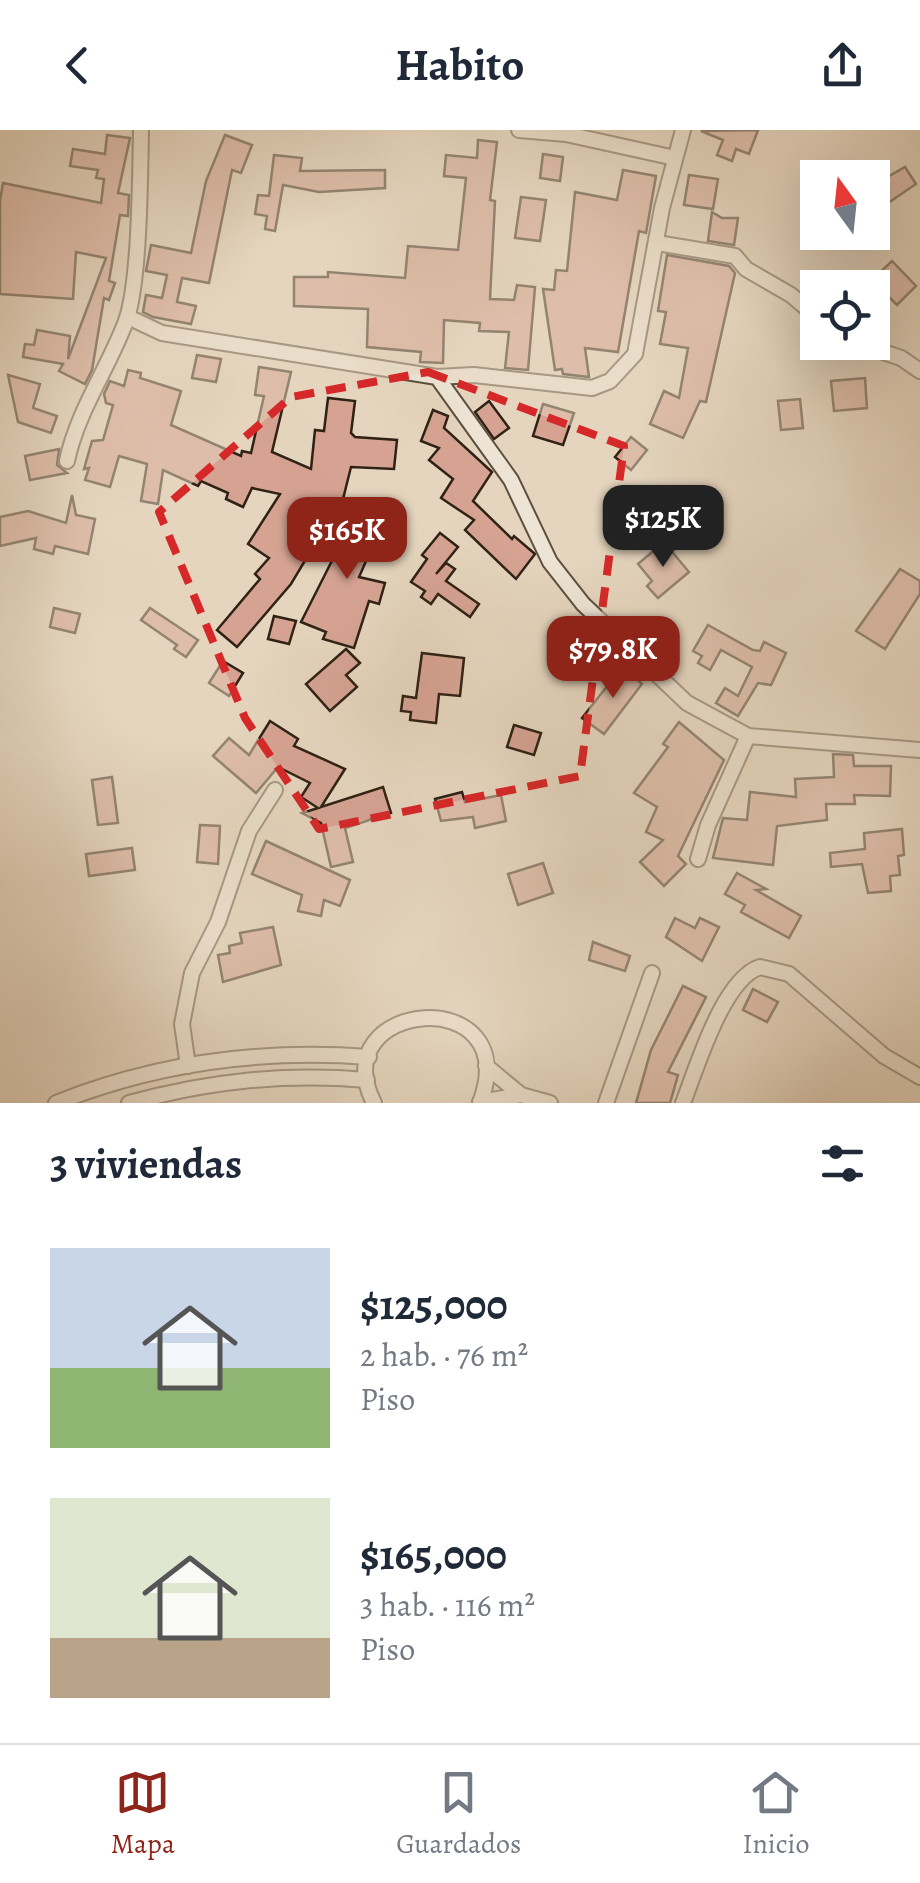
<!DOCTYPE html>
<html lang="es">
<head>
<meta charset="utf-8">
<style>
	:root { --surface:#fff; --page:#f2f2f3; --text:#1f2937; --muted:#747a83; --line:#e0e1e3; --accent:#8f2418 }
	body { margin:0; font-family:Alegreya,serif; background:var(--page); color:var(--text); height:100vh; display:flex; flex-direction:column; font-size:38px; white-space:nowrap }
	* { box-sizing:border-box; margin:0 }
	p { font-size:32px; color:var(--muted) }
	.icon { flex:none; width:55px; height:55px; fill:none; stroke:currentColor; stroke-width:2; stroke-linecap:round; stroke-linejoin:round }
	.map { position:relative; height:973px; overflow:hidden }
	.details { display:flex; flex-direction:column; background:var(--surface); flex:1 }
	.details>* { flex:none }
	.needle { width:65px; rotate:345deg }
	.tools { position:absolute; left:800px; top:30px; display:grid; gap:20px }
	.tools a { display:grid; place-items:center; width:90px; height:90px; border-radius:0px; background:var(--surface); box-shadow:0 10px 40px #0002; font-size:50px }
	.price { position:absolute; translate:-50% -85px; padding:0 22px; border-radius:20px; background:var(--accent); color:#fff; font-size:32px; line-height:65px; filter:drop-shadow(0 2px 5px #0008) }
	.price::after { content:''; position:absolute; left:50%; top:60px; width:30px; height:22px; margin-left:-15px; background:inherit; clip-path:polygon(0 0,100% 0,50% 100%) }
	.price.selected { background:#222; color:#fff }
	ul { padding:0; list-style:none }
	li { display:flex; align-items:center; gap:30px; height:250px; padding:0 50px }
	li span { display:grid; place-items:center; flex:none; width:280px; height:200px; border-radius:0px; color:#555 }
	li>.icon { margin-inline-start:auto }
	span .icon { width:120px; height:120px; fill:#fffc; stroke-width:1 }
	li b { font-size:42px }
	h2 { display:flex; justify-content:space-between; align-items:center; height:120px; padding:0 50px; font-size:42px }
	header { display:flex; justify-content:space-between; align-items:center; height:130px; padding:0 50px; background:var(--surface); font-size:45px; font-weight:600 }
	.menu { display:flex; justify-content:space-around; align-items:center; height:140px; border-top:2px solid var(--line); background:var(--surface); font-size:28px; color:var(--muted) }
	.menu a { display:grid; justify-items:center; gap:5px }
	.menu .selected { color:var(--accent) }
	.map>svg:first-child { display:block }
</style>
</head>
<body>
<header><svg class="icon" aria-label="back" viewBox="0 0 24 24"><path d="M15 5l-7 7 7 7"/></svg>Habito<svg class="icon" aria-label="share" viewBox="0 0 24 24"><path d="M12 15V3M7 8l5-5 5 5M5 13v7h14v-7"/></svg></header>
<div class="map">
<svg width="920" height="973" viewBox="0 0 920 973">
	<rect width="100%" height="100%" fill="#e5d5be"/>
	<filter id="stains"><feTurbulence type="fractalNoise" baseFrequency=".002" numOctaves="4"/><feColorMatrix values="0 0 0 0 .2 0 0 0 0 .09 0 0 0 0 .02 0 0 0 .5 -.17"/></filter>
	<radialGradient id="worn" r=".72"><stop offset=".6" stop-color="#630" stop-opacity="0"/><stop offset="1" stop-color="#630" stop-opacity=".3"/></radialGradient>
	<g fill="#d6a393" stroke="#2f2215" stroke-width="2.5">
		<path d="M758,0L749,24L736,19L732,31L717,25L723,10L701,1Z"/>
		<path d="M107,5L130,8L118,63L129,65L128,86L120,85L109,151L115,153L109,170L104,168L92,240L85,254L59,241L63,234L23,227L25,214L34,215L37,200L70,206L68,229L106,128L76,122L73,169L0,164V71L3,53L101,73L104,49L96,48L98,40L70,36L73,19L105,24Z"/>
		<path d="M225,5L252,15L241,43L232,40L209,153L182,148L177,172L196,176L191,194L153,187L143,182L146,165L162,168L167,145L146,141L151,115L191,123L206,51Z"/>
		<path d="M478,10L497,12L490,70L495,71L490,169L514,170L517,155L535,157L528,240L505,238L509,202L479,201L480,193L444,190L443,233L420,232L421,222L367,217L368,179L294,176V147H328V142L405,148L408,116L458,120L466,48L444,46L446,25L477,28Z"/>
		<path d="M543,24L563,27L560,51L540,48Z"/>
		<path d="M274,25L302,28L300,41L385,40V58L319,62L283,55L275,101L265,99L267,86L255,84L258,65L269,66Z"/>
		<path d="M905,37L916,54L872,84V56Z"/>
		<path d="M623,40L656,46L646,103L639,101L618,222L585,218L589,247L563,244L562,239L555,240L543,159L554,160L556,140L567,141L575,62L617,70Z"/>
		<path d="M689,45L718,49L713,79L684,75Z"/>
		<path d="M521,67L546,70L540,111L515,108Z"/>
		<path d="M712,82L722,88H738L734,115L708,111Z"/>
		<path d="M667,125L729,136L735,143L706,272L700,271L683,308L650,294L664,261L679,268L688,218L660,214L666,182L658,181Z"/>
		<path d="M892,131L916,156L897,175L872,150Z"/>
		<path d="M197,225L221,229L216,252L192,248Z"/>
		<path d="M259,237L291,242L272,322L311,339L315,300L324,301L328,268L355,271L351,303L355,307L397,310L394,339L351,337L343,369L324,400L309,395L296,416L309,424L291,454L237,517L217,500L260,449L255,444L269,428L248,414L280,364L252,358L243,377L226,369L228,363L201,351L198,356L163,340L158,374L141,371L147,334L119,326L110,357L85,350L89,338L84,339L92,311L103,310L113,275L106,273L104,264L110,251L124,256L128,240L141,243L140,248L181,261L171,295L241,326L242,321L251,323L264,266L255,265Z"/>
		<path d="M8,245L40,254L33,278L57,286L51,303L18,292Z"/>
		<path d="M865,248L867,278L834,281L831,251Z"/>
		<path d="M800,269L803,298L781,300L778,271Z"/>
		<path d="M489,271L509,298L494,309L475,282Z"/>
		<path d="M543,274L574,283L563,315L533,306Z"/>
		<path d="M433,280L448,286L444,298L492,342L473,371L512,409L514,406L535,424L516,449L465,400L474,390L441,368L453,349L429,330L439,318L421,311Z"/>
		<path d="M631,307L647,320L631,340L615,327Z"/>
		<path d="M59,319L57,335L67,343L30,350L25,326Z"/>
		<path d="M72,365L76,385L95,389L88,424L55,416L53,424L34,419L36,408L0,416V387L28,381L66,393Z"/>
		<path d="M352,375L385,388L359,447L385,453L379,474L369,471L354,518L323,509L326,502L301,492L344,407L339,406Z"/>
		<path d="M440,403L458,417L436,444L446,433L455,439L446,451L479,474L470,487L438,464L431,474L421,467L425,461L411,452L427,429L422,425Z"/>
		<path d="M664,412L689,442L658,468L647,456L652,451L638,434Z"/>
		<path d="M900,439L920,451V464L885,519L856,501Z"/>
		<path d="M54,478L80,484L75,503L50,497Z"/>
		<path d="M150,478L198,510L186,527L174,519L177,515L141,490Z"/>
		<path d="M274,486L296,491L289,514L268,509Z"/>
		<path d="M708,495L753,520L760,521L764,512L786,523L771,555L758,553L738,586L716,573L725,558L738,566L752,537L721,520L710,540L698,533L702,526L693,521Z"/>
		<path d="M346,519L360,533L346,545L357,557L330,581L306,554Z"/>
		<path d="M422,523L464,528L460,566L439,564L436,593L410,590L411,582L401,581L403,566L416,568Z"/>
		<path d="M223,531L243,543L229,566L209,553Z"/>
		<path d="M623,536L642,554L604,604L582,588Z"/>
		<path d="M270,591L298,609L294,616L345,639L321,677L383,657L391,683L345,698L353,732L331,737L321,693L302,683L318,678L301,667L310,653L278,637L256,663L213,626L229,608L249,625Z"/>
		<path d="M679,592L724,630L678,726L686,734L664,756L640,732L663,710L646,702L657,677L634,663L668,617L663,614Z"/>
		<path d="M514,595L541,603L534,625L507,617Z"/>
		<path d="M833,624L853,625L854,636H891L890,666L854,665L855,674H826L827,690L777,696L773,735L713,728L723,688L747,690L750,662L796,667L795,649L834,647Z"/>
		<path d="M112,647L118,693L98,695L92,650Z"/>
		<path d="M462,662L465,672L501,665L506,691L475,698L473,687L441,691L435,669Z"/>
		<path d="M200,695L220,696L218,734L197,732Z"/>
		<path d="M902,699L904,725L898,726L900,745L890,746L891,761L868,763L862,734L831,737L830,723L865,719L864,703Z"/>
		<path d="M266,711L350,750L340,776L324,770L321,786L298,781L302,765L252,744Z"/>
		<path d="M132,718L135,740L89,746L86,724Z"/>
		<path d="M543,733L553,763L518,775L508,744Z"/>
		<path d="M737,743L766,759L756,760L801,786L789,808L741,782L745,775L725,764Z"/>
		<path d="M675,788L695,798L700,788L719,797L702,831L666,807Z"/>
		<path d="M273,797L281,835L223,852L218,825L230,823L229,816L242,813L240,803Z"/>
		<path d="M593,812L630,826L625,841L589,830Z"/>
		<path d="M683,856L706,867L668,942L678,945L670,973H636L651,920Z"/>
		<path d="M753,859L778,872L767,892L743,880Z"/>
	</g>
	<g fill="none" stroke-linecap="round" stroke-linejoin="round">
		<g stroke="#5c4f3f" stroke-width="18">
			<g id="minor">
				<path d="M519,0L566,4L675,28"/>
				<path d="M657,113L735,126L746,139L791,165L818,188"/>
				<path d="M128,187L162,203L437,247L511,350L550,432L583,474L687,573L748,606L920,620"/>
				<path d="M854,212L901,228L920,241"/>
				<path d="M437,247L474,245L592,258L610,251L635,224L662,78L683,0"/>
				<path d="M67,331C77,282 108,239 126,191C140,151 140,46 141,0"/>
				<path d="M698,729L708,695L748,606"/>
				<path d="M188,936L182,894L192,843L218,792L249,701L275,660"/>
				<path d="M486,936L521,965L550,973"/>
				<path d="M480,972L521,965"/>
				<path d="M56,973C156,933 262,919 369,927"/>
				<path d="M129,973C209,951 284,943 367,950"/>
				<path d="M374,973C321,869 526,851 480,973"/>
				<path d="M606,973L652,843"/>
				<path d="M683,973C697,937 723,849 760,837L789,844L884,926L920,947"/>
			</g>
		</g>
		<use href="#minor" stroke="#eee4d5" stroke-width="14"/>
	</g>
	<path d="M0 0H920V973H0ZM428,242L624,316L580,646L319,699L245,588L159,382L291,267Z" fill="#e5d5be" fill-opacity=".55" fill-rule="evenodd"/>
	<path fill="none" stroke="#d62828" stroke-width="8" stroke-dasharray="20 12" stroke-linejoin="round" d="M428,242L624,316L580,646L319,699L245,588L159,382L291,267Z"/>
	<rect width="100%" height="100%" filter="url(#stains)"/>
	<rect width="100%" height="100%" fill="url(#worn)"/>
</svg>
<div class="tools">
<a><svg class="needle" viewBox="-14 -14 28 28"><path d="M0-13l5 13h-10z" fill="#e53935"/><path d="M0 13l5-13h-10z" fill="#747a83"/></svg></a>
<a><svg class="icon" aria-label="locate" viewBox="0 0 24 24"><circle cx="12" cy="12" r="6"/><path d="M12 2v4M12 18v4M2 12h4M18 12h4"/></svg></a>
</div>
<b class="price selected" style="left:663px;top:440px">$125K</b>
<b class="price" style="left:347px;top:452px">$165K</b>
<b class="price" style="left:613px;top:571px">$79.8K</b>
</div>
<section class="details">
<h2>3 viviendas<svg class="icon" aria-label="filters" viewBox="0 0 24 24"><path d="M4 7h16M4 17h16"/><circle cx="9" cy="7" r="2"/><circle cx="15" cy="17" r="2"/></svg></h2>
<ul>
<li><span style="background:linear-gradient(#c9d6e8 60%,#8fb573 0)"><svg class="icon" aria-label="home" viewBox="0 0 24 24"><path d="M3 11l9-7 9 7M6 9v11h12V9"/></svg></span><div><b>$125,000</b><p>2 hab. · 76 m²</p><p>Piso</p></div></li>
<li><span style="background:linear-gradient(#dfe7d0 70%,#b9a48a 0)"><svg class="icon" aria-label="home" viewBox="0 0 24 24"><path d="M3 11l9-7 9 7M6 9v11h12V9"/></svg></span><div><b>$165,000</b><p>3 hab. · 116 m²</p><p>Piso</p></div></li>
</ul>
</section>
<nav class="menu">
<a class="selected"><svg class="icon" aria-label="map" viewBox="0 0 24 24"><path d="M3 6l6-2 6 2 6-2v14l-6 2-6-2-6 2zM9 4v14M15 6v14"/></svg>Mapa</a>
<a><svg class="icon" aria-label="saved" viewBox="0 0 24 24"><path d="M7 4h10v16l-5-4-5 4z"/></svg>Guardados</a>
<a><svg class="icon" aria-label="home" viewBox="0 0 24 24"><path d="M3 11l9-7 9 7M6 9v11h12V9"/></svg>Inicio</a>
</nav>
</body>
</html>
